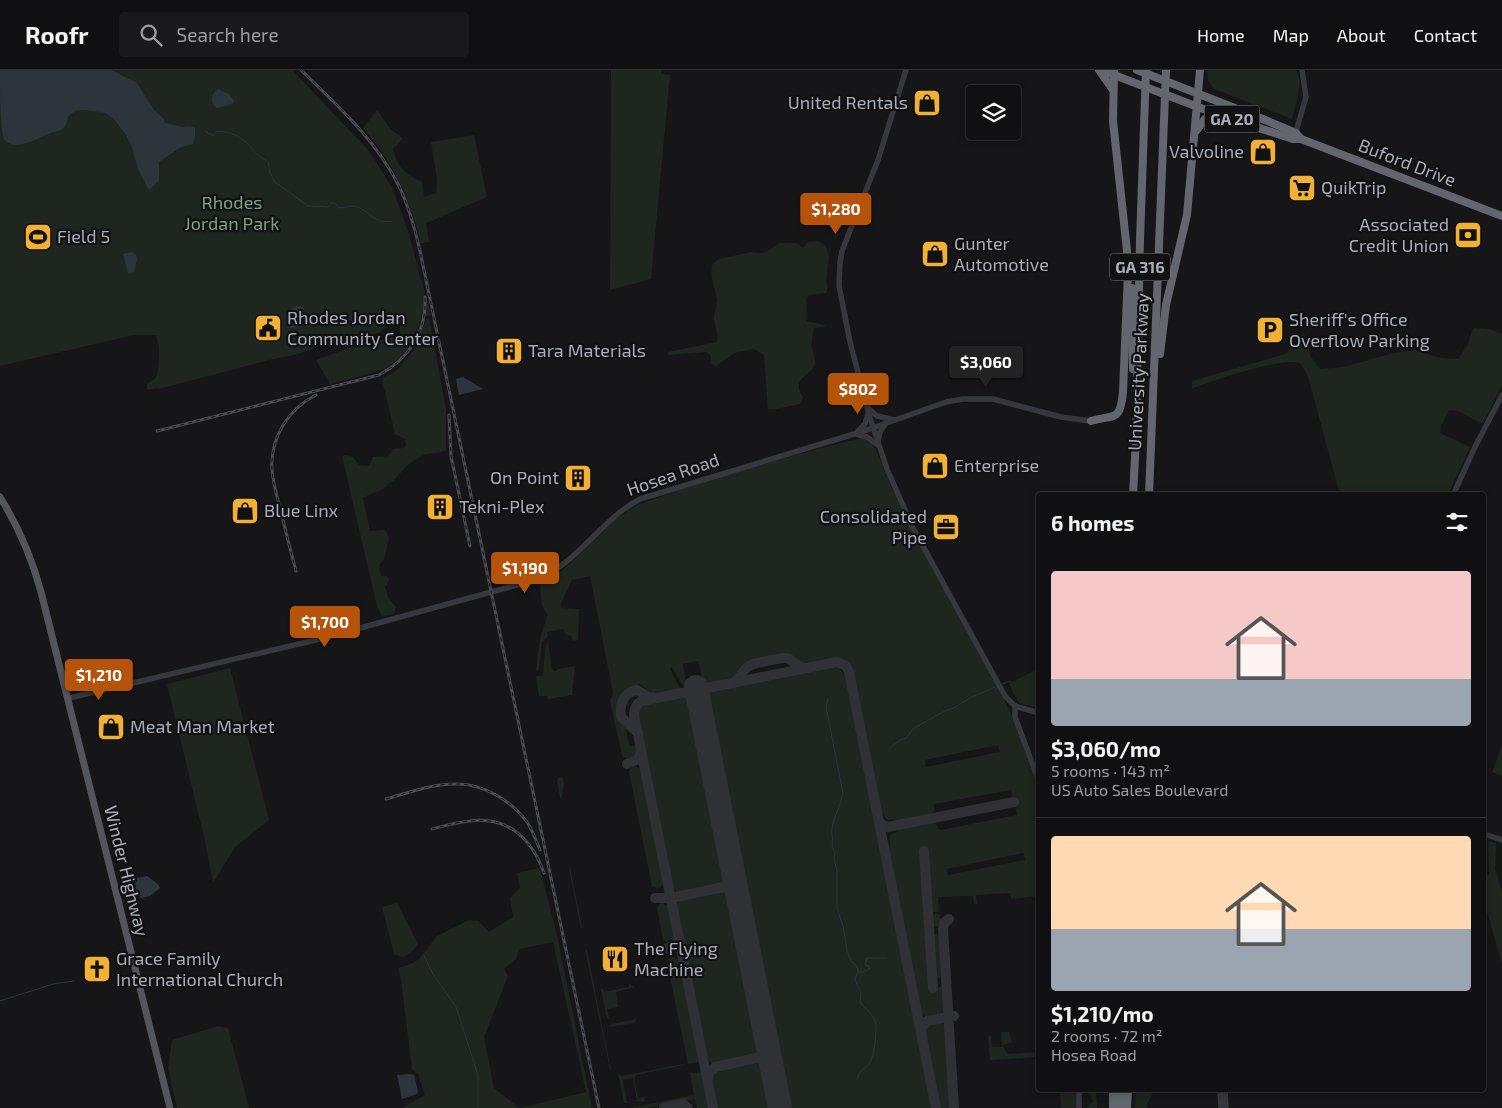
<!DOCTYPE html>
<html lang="en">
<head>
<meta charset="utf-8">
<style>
	:root { --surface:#101012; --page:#19191b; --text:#f1f3f6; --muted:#9c9d9f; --line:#303032; --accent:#b45309 }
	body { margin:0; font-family:"Exo 2",sans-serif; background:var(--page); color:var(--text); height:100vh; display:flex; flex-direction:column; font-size:19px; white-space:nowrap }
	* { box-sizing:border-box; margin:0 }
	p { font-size:16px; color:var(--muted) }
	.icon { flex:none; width:28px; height:28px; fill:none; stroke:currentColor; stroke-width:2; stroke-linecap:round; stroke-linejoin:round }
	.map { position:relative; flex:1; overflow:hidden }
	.side { position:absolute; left:1036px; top:422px; width:450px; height:600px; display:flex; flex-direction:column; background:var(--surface); border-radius:5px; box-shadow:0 2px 8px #0003,0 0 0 1px var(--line) }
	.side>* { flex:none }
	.buttons { position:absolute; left:966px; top:15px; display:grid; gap:10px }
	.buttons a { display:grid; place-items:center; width:55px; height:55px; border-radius:5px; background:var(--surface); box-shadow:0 2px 8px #0003,0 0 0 1px var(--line); font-size:25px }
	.price { position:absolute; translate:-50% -42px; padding:0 11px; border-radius:5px; background:var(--accent); color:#fff; font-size:16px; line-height:32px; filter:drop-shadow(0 1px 2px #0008) }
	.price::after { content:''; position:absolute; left:50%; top:30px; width:15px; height:11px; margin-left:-8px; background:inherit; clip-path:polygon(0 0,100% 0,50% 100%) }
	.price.selected { background:#222; color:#fff }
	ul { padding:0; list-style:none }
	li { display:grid; align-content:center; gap:10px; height:265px; padding:0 15px }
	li+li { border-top:1px solid var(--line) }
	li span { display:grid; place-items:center; height:155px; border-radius:5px; color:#555 }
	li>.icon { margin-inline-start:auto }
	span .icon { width:90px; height:90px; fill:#fffc; stroke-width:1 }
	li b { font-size:21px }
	h2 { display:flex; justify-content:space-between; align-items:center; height:60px; padding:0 15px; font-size:21px }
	header { display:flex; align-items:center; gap:30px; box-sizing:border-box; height:70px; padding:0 25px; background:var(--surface); border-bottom:1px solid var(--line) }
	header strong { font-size:24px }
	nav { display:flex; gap:28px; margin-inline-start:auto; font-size:18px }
	.search { width:350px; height:45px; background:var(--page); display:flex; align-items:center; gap:12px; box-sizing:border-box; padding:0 18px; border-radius:5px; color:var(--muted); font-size:19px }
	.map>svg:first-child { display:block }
</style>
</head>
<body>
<header>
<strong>Roofr</strong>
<div class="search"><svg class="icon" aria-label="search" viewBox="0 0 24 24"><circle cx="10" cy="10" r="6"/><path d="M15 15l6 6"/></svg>Search here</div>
<nav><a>Home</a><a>Map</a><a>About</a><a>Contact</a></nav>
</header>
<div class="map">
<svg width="1502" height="1038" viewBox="0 0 1502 1038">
	<rect width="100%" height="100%" fill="#161618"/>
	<g fill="#1e261f" fill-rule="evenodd">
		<path d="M0,0H292L369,81L392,117L408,161L431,245L421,248C417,266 405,286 389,296C375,304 346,309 330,314L316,290L361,274L394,267L400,263V254L387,257L378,263L327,274L295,285L269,290L159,319V318L147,320V314C148,313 154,310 155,309C160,302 161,270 155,265H134L0,296Z"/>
		<path d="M611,0H661V4L670,5L651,209L610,220Z"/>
		<path d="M1207,0H1296C1304,13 1295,35 1292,49L1214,19L1208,11Z"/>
		<path d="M377,40L391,60L403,68L393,79C398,98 405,104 422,112L424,127L436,123L437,110L431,72L474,65L487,127L426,153L429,172L421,173C410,129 393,92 363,58Z"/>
		<path d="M818,171L826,176L829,187L826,212L828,217L826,223L809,225L806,230L807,251L827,256L814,258C813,264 811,271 812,278C813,283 816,289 815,294C812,306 790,307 803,328L800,334L776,339H768L764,285L754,279L734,283L716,296L710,293L711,286L707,282L668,285V282L717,272C719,265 715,257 714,250C713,243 717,237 717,230C715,216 710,210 712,195L719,189L733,186L751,182L762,183L768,181L779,173H796L803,178L808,172Z"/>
		<path d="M427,248L429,249L430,253L446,339V380C440,384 434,382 427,384C421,386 414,390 409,394C401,399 398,410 389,413C384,422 372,422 363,428L370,461L385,460L389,468L384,489L379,496L381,506H387L389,509L387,515L385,516L388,528L396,537L394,544L382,546L377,536L342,386L346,385L353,387L359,395L369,396L373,387L389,386L393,379L404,378L406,376L405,369L395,364L382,310L384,307L393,303L401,296L413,281Z"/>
		<path d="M1473,258L1490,259L1502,264V315L1483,354L1458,341L1449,340L1441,356L1440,363L1470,377L1448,425H1340L1309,310C1307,305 1304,296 1299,293C1283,287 1210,311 1192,319V311L1285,284L1294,276L1300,265L1304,264L1311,287L1320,299L1344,297L1390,284L1415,280L1441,288L1458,289L1468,274Z"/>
		<path d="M862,368L870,371L876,379L890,414L911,459L1006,633L1022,670L1039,717V826L1011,829L1010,823L976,825L977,834H974L973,826L938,827L939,842H932L927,782L921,780L926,852H932V844H940L941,852L938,856L927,857L931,917L937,918L942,916L945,919V938C941,946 931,949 923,945L919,935L892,802L889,782L890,765C897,761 929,748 935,753C936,754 939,759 940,760L1017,745L1011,720L934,734V741C928,751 897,751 886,749L881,740L874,714L850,596C839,584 820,592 805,595L788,584L747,593L736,609L704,615L698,591L683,594L687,618H684L672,597L670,599L681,620L655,625L640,614C621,618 616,634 618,651L626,658L629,676H635L639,682L634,689L624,688L622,685L610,631L613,623L590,506L572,510L560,536L561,538L579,539L578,570L573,571L571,566L565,564L563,559L547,562L548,566L542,572L539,600H536L540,569L547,546H548L542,535L540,515L569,495L617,448L637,435L714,408L818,379ZM998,675L1000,682L926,697L925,690ZM1023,783L1025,790L948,805L946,799Z"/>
		<path d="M548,571L552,599L555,601L558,599L575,596L572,625L548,629L547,626H539L536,606H543L545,580Z"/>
		<path d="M230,598L269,750L235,777L213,813L205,771L167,614Z"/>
		<path d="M837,598C846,601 848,618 851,627L933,1038H788L706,629L708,622L715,619L810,600Z"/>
		<path d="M1039,599V638L1019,633L1012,621L1009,613Z"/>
		<path d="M684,626L690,630L725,806L724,812L720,815L679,823L672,817L638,641L643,634Z"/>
		<path d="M1502,676V706L1492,702Z"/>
		<path d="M635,696L642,700L665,812L658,819L652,816L629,702L631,697Z"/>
		<path d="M562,706L564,714L561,731L557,711L558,708Z"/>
		<path d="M1488,771L1496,773L1495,799L1502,822V894L1484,831V808L1489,804Z"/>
		<path d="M540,798L557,865L592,1038H520L586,1022L553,872L519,879L516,889L504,899L508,906L484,967L494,1018L519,1038H402L425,1025L418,1004L412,1000L401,909L398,898L411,894L419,889L437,866L469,850L478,851L489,862L513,847L510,828L520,818L517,803Z"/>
		<path d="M569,798H570L582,857L581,859Z"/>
		<path d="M721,821L725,822L729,826L760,981L758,985L714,994L710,992L707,987L677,836L678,832L682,829Z"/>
		<path d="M397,833L418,874L411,883L403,887L394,884L382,837Z"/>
		<path d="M662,833L670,837L675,863L673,869L667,872L663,870L657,838L659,834Z"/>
		<path d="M939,863L941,867L944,902V905L939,909L936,906L933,865Z"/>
		<path d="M585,879L587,880L611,1000L610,999Z"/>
		<path d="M673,887L681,892L700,987L697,992L688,994L667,892L669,888Z"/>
		<path d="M629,914L635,917L616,922L618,937L607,939L609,948H612L607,949L601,920L603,919L604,922L629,917Z"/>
		<path d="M637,949L635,951L636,953L609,957L612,954Z"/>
		<path d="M937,952L942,953L947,958L952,1038H939L926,972L925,959L930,954Z"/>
		<path d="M218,956L228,958L249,1038H177L168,998L172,970Z"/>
		<path d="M1001,962H1009L1012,972L1003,975L1007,984L1039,982V987L990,990L988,967L991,965L992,977H1002Z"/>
		<path d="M760,992L763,994L771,1038H717L711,1009L713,1002L719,1000Z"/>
		<path d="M684,994L685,995L636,1005V1007L634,1008L638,1028L644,1027L645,1030L643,1032L634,1031L637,1030L633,1008L623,1010L627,1033H630H624L618,1003L622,1006Z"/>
		<path d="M703,1002L709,1038H697L695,1029L647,1038H630L694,1025L690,1003Z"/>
		<path d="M1060,1020H1076V1038H1061Z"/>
		<path d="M1086,1020H1096L1097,1038H1086L1093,1032L1091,1025Z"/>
		<path d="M1136,1020H1154L1147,1034V1038H1135Z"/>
	</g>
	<g fill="#2c353c">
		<path d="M0,0H111L137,13L154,40L164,49L165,53C171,54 172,54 177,56C184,58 189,55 195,58V66L193,74L181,77L159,92V111L149,120L138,99L132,77L126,65L114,49L106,43L86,40H77L68,46C68,51 66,57 61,60C58,62 54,61 50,63C39,68 14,83 4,69C0,57 0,16 0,0Z"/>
		<path d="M218,19L229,24L234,31L233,34L217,38L214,36C210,30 212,23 218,19Z"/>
		<path d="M132,182L136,185L137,189L134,202L128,204L123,184Z"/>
		<path d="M299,236L304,238L303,241L299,240L301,246L310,245L309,249L301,250L303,254L301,257L291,258L289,257V255L296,254L288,253V249L295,250L291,248L293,243L291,238Z"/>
		<path d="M463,307L483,319L459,325L456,309Z"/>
		<path d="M147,806L158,814L160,818L150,826L141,828C136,823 134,814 136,808Z"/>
		<path d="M410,1004L414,1005L418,1021L417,1024L402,1029L397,1005Z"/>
	</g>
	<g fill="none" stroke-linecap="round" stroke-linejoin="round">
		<g stroke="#2c353c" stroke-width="1">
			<path d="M205,61L213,66L217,61C237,62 246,71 258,85C261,88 265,89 268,92L270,103L275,112L308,136L328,137L331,133H334L340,138C344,138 349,136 352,136C368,137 372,155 392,151"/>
			<path d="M1002,614L1010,611"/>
			<path d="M828,629L826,637L843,723C841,736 833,747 832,759C831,766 834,769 832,776L835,782L834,788L837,801V838L843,856L847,880L851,891L856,895L858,900L855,910L861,923L860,932C864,938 872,943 875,951C878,958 874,988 869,994C863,1000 859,1001 857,1009"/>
			<path d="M891,677L900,670L906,668L914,658L945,641L954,638L970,628L995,617"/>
			<path d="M424,886L433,904L456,937L478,1005V1038"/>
			<path d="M869,899V896L865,895L867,888H887"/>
			<path d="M858,902H863L871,898"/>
			<path d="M0,931L53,914L74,911"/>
		</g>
		<g stroke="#303135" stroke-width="10">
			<path d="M733,613C741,609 742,600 749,596C755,593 778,588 785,588C793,588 797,598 805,598"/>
			<path d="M638,663L621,647C619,635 624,622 637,620L649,627L656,628"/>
			<path d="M627,694L639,689L641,681"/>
			<path d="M879,751L882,755L888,757L1014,732"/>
			<path d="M924,781L933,918"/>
			<path d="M724,817L733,820L738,828"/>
			<path d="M655,828H671L724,817L732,811L733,802"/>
			<path d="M949,849L944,853L943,859L954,1038"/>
			<path d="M665,879L677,874L679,867"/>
			<path d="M920,959L927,951L954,946"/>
			<path d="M758,988L766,990L772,998"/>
			<path d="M708,1010L709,1003L715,997L761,987L766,980L767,973"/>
			<path d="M664,1038L683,1034L688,1038"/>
			<path d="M713,1038L634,645C634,639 636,634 642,631L837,592L846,596L849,602L936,1038"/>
		</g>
		<path stroke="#303135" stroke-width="24" d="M696,617L780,1038"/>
		<g stroke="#37383d" stroke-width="5.5">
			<path d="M906,0L878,90L842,181L840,193L839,216L850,272L870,348L887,399L912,456L1005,626L1015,636L1039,643"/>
			<path d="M1295,65L1306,27L1302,0"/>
			<path d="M868,338L877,346L895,350"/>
			<path d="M858,361L865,354L868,344"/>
			<path d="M856,364L867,367L878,375"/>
			<path d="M878,372L880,362L886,353"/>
			<path d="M1453,425L1475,377L1502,325"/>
			<path d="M69,628L320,569L535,510C578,494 600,450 640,429L864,361L946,332L963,329H993L1061,347L1091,351"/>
			<path d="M1015,636V647L1039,711"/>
			<path d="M1484,764L1502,770"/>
			<path d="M1220,1020L1221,1038"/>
			<path d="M1225,1020L1226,1038"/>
			<path d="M1079,1038V1020"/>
		</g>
		<path stroke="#53555c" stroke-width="7" d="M0,427C18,456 32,488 41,522L170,1038"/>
		<g stroke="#63666e" stroke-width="8">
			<path d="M1099,0L1113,20"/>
			<path d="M1101,0L1219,45L1293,69H1301L1502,146"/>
			<path d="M1137,0L1258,47L1296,63L1301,69"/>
			<path d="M1196,61L1205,49L1218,45"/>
			<path d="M1132,218L1133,299"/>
			<path d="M1160,284L1166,235L1187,145L1200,0"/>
			<path d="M1091,351C1114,344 1120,353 1123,322L1128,203L1127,181L1113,51L1114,2"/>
			<path d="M1133,425L1136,370L1140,170L1146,0"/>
			<path d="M1149,425L1166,0"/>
			<path d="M1113,1038V1020"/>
			<path d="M1120,1038V1020"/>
			<path d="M1127,1038L1128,1020"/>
		</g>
		<g stroke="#4a4c52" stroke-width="3">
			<g id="rail">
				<path d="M301,0C338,36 376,70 399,116C409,137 415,159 420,181L599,1038"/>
				<path d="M449,345L451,386L470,476"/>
				<path d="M157,361L379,305C409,289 427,261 425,227"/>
				<path d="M296,501C291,482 286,464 282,445C278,430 273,415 272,400C270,368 288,339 316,325"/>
				<path d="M386,729C408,723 434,713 458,714C483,714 512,731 527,752C533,761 536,771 540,780"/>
				<path d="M432,759C444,756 457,752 470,751C508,746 532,769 544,803"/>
			</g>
		</g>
		<use href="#rail" stroke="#111113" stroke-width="1" stroke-dasharray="4" stroke-linecap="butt"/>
	</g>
	<defs>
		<g id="shop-square" transform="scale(1.4375)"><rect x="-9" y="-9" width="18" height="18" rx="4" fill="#f2b134" stroke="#111113"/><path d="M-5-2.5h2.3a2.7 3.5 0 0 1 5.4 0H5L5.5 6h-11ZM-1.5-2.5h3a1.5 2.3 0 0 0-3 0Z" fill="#111"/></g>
		<g id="supermarket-square" transform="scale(1.4375)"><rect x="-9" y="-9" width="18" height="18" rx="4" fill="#f2b134" stroke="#111113"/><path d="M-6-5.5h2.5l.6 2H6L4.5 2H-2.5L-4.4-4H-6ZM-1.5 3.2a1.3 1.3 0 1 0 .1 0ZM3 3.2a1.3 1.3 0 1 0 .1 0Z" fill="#111"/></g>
		<g id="bank-square" transform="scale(1.4375)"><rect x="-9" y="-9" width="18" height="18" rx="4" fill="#f2b134" stroke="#111113"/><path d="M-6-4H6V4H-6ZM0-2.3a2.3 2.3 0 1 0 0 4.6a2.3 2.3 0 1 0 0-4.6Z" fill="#111"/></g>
		<g id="stadium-square" transform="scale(1.4375)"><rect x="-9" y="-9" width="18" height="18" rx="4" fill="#f2b134" stroke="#111113"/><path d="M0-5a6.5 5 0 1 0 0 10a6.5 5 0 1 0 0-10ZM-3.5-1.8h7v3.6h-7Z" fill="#111"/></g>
		<g id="civic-square" transform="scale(1.4375)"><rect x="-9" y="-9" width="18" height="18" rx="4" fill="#f2b134" stroke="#111113"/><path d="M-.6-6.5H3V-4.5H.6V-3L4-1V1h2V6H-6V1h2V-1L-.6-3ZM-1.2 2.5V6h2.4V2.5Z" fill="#111"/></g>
		<g id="parking-square" transform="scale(1.4375)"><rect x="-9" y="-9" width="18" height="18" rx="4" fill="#f2b134" stroke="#111113"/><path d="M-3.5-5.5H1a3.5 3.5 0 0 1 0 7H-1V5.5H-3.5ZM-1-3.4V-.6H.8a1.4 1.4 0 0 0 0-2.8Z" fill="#111"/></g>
		<g id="building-square" transform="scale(1.4375)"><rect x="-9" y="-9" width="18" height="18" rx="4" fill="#f2b134" stroke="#111113"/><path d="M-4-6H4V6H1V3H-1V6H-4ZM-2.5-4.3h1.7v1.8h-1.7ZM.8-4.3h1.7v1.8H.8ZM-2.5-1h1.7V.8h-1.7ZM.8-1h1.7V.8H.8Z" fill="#111"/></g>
		<g id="office-square" transform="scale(1.4375)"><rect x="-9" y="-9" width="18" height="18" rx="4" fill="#f2b134" stroke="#111113"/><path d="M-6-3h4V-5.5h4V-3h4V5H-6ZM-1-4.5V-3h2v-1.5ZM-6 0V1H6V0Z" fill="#111"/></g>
		<g id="restaurant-square" transform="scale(1.4375)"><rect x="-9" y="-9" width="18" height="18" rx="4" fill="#f2b134" stroke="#111113"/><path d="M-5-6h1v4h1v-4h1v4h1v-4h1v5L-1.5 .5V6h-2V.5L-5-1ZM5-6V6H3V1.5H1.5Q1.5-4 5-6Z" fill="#111"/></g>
		<g id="church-square" transform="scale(1.4375)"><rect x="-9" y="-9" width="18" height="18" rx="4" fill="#f2b134" stroke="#111113"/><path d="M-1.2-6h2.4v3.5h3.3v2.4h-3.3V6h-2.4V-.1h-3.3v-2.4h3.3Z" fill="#111"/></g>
	</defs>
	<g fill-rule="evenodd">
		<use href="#shop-square" x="927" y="33"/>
		<use href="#shop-square" x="1263" y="82"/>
		<use href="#supermarket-square" x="1302" y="118"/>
		<use href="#bank-square" x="1468" y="165"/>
		<use href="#stadium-square" x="38" y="167"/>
		<use href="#shop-square" x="935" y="184"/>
		<use href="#civic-square" x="268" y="258"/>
		<use href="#parking-square" x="1270" y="260"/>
		<use href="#building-square" x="509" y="281"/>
		<use href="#shop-square" x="935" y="396"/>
		<use href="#building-square" x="578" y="408"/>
		<use href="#building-square" x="440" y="437"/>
		<use href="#shop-square" x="245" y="441"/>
		<use href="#office-square" x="946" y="457"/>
		<use href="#shop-square" x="111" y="657"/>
		<use href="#restaurant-square" x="615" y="889"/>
		<use href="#church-square" x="97" y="899"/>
	</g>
	<g text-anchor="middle" stroke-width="4.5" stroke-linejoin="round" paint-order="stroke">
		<g fill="#111113" stroke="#7b7e86" stroke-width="1">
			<rect x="1204.5" y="35.5" width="55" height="27" rx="4"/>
			<rect x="1110" y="183.5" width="60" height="27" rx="4"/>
		</g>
		<g font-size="16" font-weight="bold" fill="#a8adb8">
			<text x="1232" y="55">GA 20</text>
			<text x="1140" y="203">GA 316</text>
		</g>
		<g font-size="18" fill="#a8adb8" stroke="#111113" text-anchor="start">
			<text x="908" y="39" text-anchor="end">United Rentals</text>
			<text x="1244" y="88" text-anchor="end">Valvoline</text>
			<text x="1321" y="124">QuikTrip</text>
			<text x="1449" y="161" text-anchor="end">Associated<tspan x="1449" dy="21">Credit Union</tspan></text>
			<text x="57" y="173">Field 5</text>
			<text x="954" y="180">Gunter<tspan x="954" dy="21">Automotive</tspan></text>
			<text x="287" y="254">Rhodes Jordan<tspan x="287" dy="21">Community Center</tspan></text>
			<text x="1289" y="256">Sheriff's Office<tspan x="1289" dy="21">Overflow Parking</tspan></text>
			<text x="528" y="287">Tara Materials</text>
			<text x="954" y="402">Enterprise</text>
			<text x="559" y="414" text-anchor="end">On Point</text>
			<text x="459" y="443">Tekni-Plex</text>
			<text x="264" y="447">Blue Linx</text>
			<text x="927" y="453" text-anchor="end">Consolidated<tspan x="927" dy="21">Pipe</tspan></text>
			<text x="130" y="663">Meat Man Market</text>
			<text x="634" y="885">The Flying<tspan x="634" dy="21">Machine</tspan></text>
			<text x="116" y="895">Grace Family<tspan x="116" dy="21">International Church</tspan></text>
		</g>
		<g font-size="18" fill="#a8adb8" stroke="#111113">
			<text transform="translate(1407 93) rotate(21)" y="6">Buford Drive</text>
			<text transform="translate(1139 302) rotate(-87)" y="6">University Parkway</text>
			<text transform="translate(673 405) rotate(-19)" y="6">Hosea Road</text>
			<text transform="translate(126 801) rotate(76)" y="6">Winder Highway</text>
		</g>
		<g font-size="18" fill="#7fa381" stroke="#111113">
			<text x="232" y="139">Rhodes<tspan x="232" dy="21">Jordan Park</tspan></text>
		</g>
	</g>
</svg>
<div class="buttons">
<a><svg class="icon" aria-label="layers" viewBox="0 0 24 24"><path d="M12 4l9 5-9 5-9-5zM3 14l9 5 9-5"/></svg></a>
</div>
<b class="price" style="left:836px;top:165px">$1,280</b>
<b class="price selected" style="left:986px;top:318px">$3,060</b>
<b class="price" style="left:858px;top:345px">$802</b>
<b class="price" style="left:525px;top:524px">$1,190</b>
<b class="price" style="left:325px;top:578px">$1,700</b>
<b class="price" style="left:99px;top:631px">$1,210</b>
<section class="side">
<h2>6 homes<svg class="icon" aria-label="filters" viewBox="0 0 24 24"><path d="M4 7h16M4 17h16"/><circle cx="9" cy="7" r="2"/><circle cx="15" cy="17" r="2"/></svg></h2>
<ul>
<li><span style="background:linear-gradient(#f6c9c9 70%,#9aa5b1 0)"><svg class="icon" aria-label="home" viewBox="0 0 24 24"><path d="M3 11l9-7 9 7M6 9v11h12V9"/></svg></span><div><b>$3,060/mo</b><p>5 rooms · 143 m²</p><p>US Auto Sales Boulevard</p></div></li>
<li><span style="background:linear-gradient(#ffd9b3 60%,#9aa5b1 0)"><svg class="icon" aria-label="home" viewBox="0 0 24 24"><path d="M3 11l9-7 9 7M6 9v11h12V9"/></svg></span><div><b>$1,210/mo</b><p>2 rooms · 72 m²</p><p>Hosea Road</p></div></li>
</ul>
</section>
</div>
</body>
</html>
